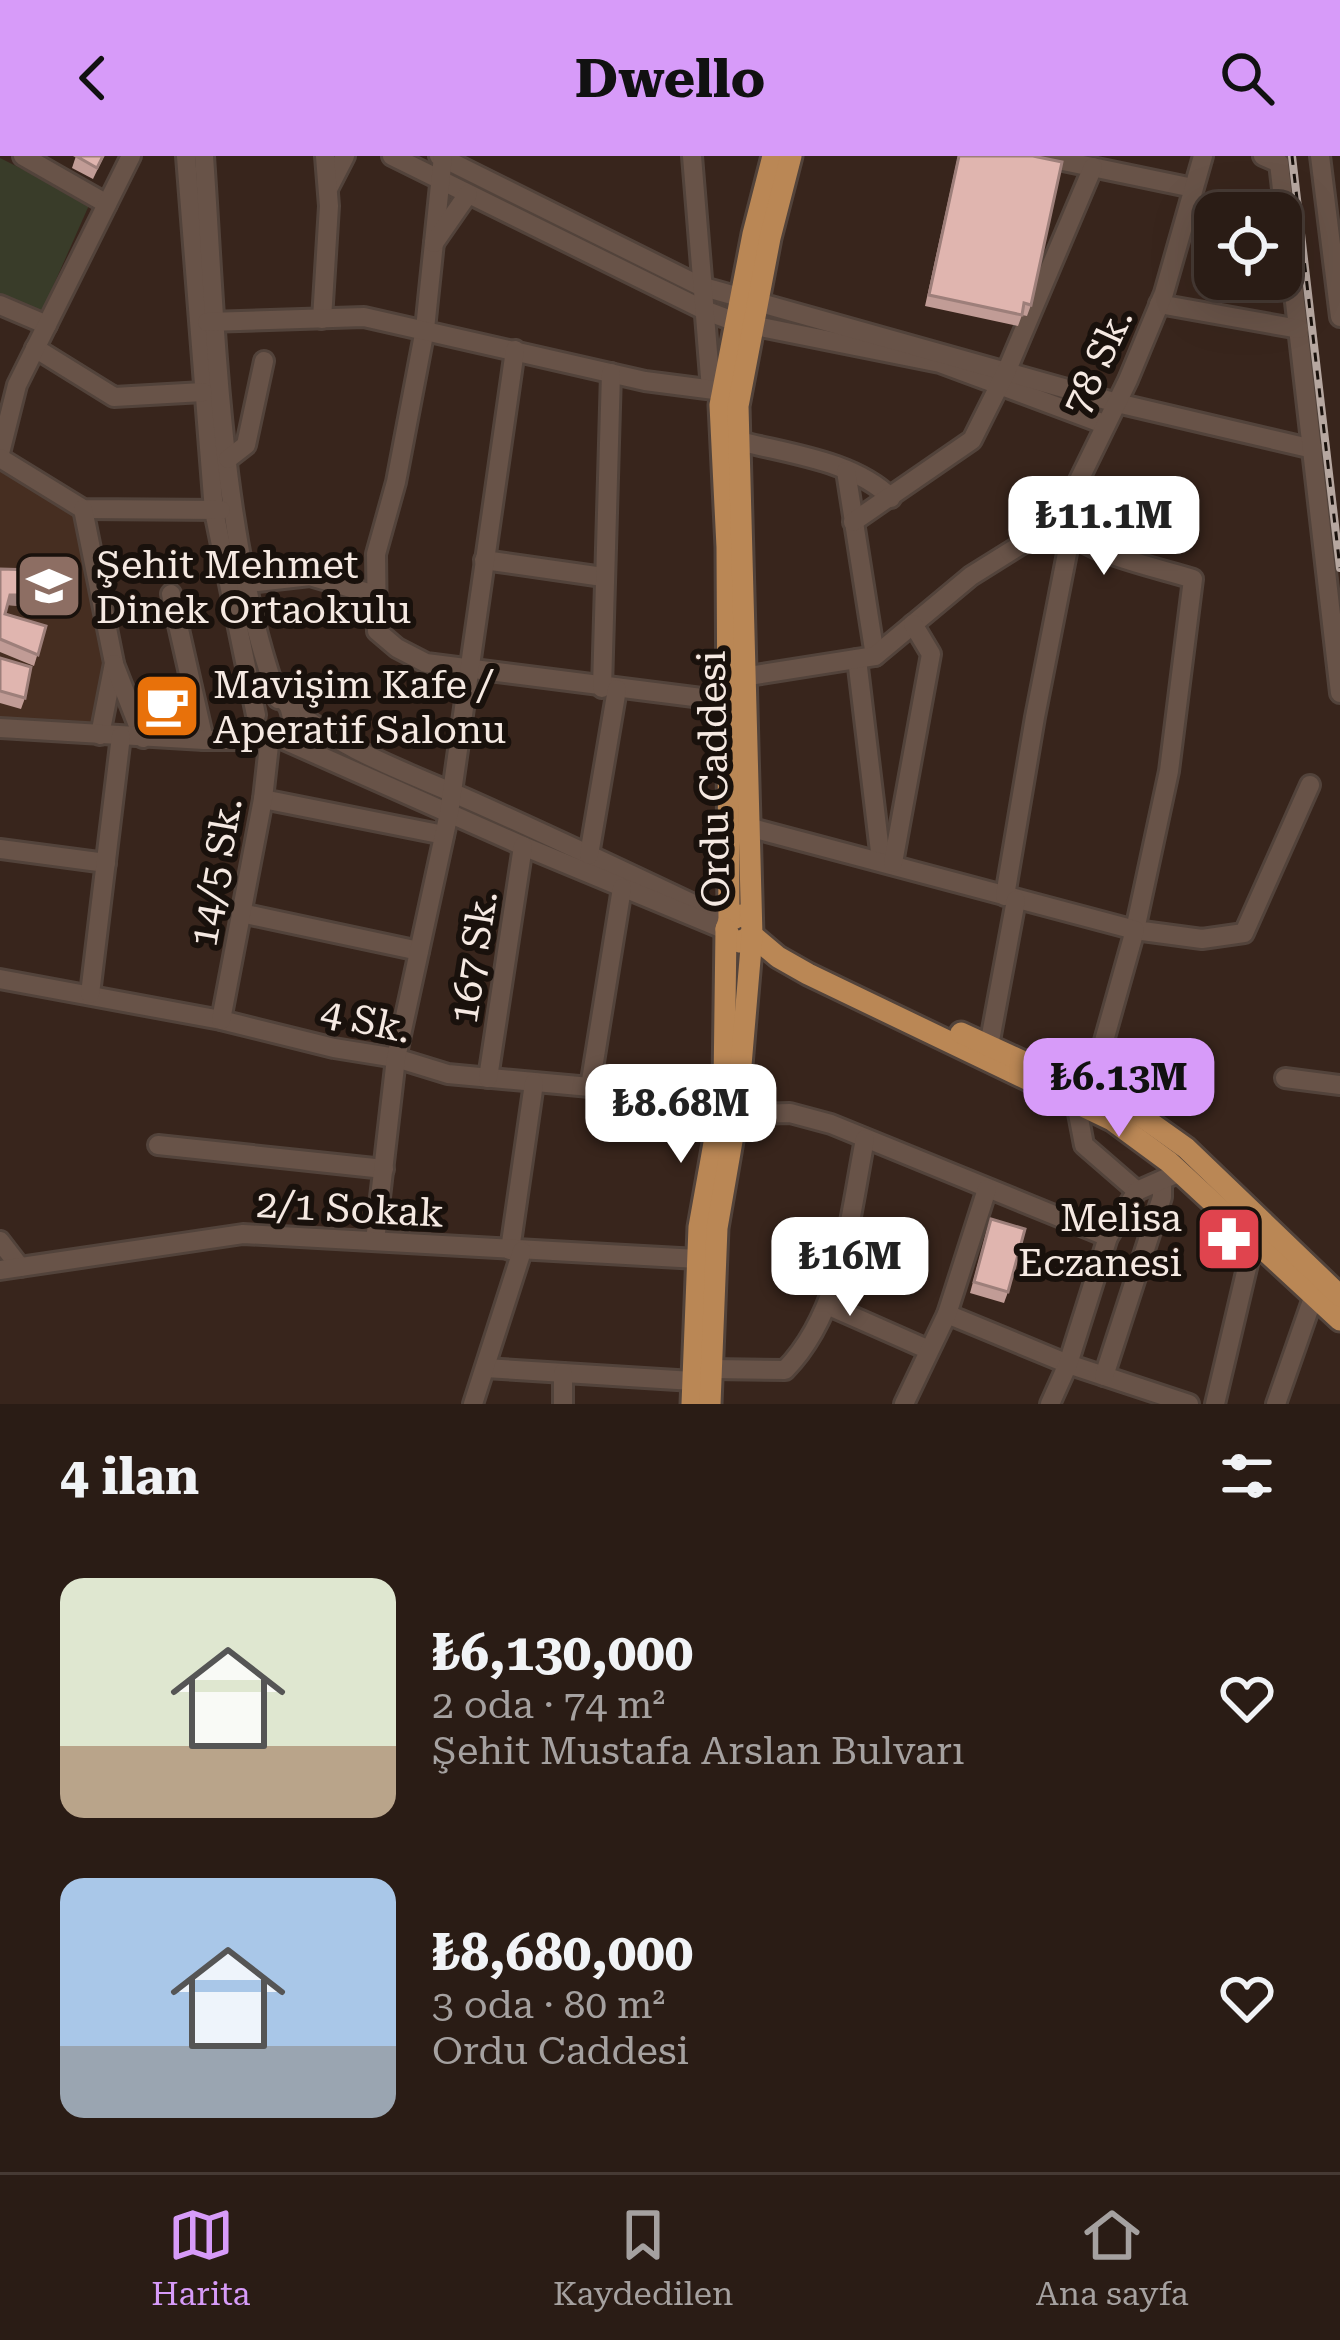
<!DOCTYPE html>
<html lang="tr">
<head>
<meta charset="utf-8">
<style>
	:root { --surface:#2a1c15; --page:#32251e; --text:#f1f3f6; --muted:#a5a1a0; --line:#463a34; --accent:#d79bf9 }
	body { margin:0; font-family:"Roboto Serif",serif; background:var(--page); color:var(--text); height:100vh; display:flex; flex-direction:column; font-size:45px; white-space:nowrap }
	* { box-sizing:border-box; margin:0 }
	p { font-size:39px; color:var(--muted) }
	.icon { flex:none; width:66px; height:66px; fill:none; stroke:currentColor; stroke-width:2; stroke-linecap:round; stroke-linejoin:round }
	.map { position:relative; height:1248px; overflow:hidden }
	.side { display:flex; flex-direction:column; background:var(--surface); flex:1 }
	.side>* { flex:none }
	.buttons { position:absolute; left:1194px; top:36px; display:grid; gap:24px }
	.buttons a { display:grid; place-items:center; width:108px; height:108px; border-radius:24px; background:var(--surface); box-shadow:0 12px 48px #0002,0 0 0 3px var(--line); font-size:60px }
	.price { position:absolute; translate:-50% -102px; padding:0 27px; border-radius:24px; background:#fff; color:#222; font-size:39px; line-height:78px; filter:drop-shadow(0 3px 6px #0008) }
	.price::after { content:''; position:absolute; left:50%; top:72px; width:36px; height:27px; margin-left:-18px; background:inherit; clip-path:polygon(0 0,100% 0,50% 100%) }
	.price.selected { background:var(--accent); color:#111 }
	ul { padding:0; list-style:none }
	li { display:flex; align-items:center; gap:36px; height:300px; padding:0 60px }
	li span { display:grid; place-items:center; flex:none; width:336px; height:240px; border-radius:24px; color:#555 }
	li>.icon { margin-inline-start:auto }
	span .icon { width:144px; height:144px; fill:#fffc; stroke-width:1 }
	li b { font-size:51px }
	h2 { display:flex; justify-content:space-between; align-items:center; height:144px; padding:0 60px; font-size:51px }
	header { display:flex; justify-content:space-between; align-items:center; height:156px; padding:0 60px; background:var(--accent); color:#111; font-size:54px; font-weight:700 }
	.dock { display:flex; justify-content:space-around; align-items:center; height:168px; border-top:3px solid var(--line); background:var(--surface); font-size:33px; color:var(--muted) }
	.dock a { display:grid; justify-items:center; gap:6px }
	.dock .selected { color:var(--accent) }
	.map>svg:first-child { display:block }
</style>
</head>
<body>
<header><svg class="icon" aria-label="back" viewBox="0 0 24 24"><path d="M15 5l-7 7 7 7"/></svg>Dwello<svg class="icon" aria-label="search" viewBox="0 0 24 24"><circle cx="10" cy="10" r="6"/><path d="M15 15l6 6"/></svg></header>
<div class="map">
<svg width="1340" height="1248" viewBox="0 0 1340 1248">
	<rect width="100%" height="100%" fill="#38251c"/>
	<path fill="#462e21" d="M0,302L83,353L114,507L100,578L0,572Z"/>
	<path fill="#393c29" d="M0,2L90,47L43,153L36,157L0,143Z"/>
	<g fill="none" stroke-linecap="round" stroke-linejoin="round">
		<g stroke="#52433b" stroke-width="24">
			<g id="minor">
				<path d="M23,0L107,48"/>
				<path d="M186,0L214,355L256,559"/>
				<path d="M204,0C216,173 219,380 278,543"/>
				<path d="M392,0L704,154L736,166L940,207L1104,268"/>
				<path d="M439,0L700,130L1117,247L1313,293"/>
				<path d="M443,0L425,173L396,326L376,398L377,475L397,492L426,507L741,547"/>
				<path d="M692,0L711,233"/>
				<path d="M1039,0L1193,32"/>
				<path d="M1263,0L1279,7L1340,537"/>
				<path d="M1320,0L1340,161"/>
				<path d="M329,31L345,0"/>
				<path d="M434,87L468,38"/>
				<path d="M1159,148L1299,173"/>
				<path d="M0,149L47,169"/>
				<path d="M322,163L329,50L325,0"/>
				<path d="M207,166L364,161L645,225L722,235"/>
				<path d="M35,192L114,241L203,236"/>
				<path d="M739,285C789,298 854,305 891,342"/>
				<path d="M0,297L17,229L131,0"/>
				<path d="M0,302L83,353L221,354"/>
				<path d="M228,303L246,289L264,205"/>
				<path d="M846,315L875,500"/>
				<path d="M83,353L114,507L100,579"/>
				<path d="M1059,365C1078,397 1157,411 1193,423L1169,615L1135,774L1202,783L1244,777L1310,629"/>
				<path d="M853,366L972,284L1007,214L1093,11"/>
				<path d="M484,404L603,421"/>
				<path d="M249,427L310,420L375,439"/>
				<path d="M171,438L204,584"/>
				<path d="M857,503L881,704"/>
				<path d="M114,508L143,582"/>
				<path d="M736,522L875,500L971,420L1059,365L1128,224L1164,137L1203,0"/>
				<path d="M602,532L611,217"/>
				<path d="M287,548C343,596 410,617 476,647C561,685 645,725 729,765"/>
				<path d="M0,572L204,584H244L287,576L293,565L289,550"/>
				<path d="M275,580L523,690L723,773"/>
				<path d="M263,643L444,679"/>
				<path d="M748,671L1135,774L1090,935"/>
				<path d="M0,693L106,707"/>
				<path d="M589,699L617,533"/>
				<path d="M893,707L931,498L913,468"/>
				<path d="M1005,740L1035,561L1069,387L1067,379"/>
				<path d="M241,757L419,795"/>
				<path d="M0,823L221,864L334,892L396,902L448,918L590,931L720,959L790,957L831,968L1108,1081"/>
				<path d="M90,838L121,580"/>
				<path d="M221,864L263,643L270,580"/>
				<path d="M989,890L1016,744"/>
				<path d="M488,922L523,690"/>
				<path d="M1285,922L1340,929"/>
				<path d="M590,931L622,732"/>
				<path d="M1076,947L1084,989L1137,1035"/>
				<path d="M158,989L384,1013"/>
				<path d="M0,1085L20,1111"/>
				<path d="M375,1085L396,902L449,657L515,194"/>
				<path d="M510,1094L534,927"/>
				<path d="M0,1114L243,1078L698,1103"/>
				<path d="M827,1149L929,1194"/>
				<path d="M947,1158L1068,1208L1189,1248"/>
				<path d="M485,1212L693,1225"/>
				<path d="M712,1213L785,1214C842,1156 850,1060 865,983"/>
				<path d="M563,1217V1248"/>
				<path d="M1104,1220L1162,1041V1024"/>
				<path d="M473,1248L522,1095"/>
				<path d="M904,1248L947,1158L987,1033"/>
				<path d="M1050,1248L1068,1208L1108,1081L1137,1035L1180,1016"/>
				<path d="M1215,1248L1254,1082"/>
				<path d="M1276,1248L1314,1139"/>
			</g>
		</g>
		<g stroke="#52433b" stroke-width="27">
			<g id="major">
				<path d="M749,763L741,759L729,765L726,773L731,783L740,786L752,779L778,801L808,818L1112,964L1169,1006L1340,1164"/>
				<path d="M729,765L727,391L720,249L753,78L773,0"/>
				<path d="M961,877L1141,960L1186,992L1340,1140"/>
				<path d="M692,1248L699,1071L724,931L726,773"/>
				<path d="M710,1248L717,1072L737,956L752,780L738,250L770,82L791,0"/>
			</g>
		</g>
		<use href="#minor" stroke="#685348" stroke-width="18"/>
		<use href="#major" stroke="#ba8755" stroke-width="21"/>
		<g stroke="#b6a7a0" stroke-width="8">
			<path id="rail" d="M1292,0L1340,412"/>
		</g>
		<use href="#rail" stroke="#19110c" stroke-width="3" stroke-dasharray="9" stroke-linecap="butt"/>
	</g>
	<g fill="#c19c96">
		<path d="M76,0H104L93,23L72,12Z"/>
		<path d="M958,0H1033L1031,149L1027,160L1022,159L1018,170L925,150Z"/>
		<path d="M0,413L28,442H24L21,450L7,449L5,458L46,470L34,510L0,496Z"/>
		<path d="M0,502L25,542L21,553L0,547Z"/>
		<path d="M987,1074L1008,1136L1004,1147L970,1137Z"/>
	</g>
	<path fill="#9d7f7a" d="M25,431L32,432L28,442H24L21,450L7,449L10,439Z"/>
	<g fill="#e0b5af" stroke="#9d7f7a" stroke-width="3">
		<path d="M76,0H103L97,12Z"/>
		<path d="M959,0H1033L1062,6L1031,149L1024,147L1022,159L929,139Z"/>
		<path d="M0,413L33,414L32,432L25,431V439H10L5,458L46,470L38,499L0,483Z"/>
		<path d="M0,502L31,511L25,542L0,535Z"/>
		<path d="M991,1063L1025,1073L1008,1136L974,1126Z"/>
	</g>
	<defs>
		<g id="school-square" transform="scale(3.45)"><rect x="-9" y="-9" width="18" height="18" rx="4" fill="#8d6e63" stroke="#19110c"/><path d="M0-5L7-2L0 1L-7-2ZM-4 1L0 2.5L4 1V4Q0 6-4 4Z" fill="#fff"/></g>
		<g id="cafe-square" transform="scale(3.45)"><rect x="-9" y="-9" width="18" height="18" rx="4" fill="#e8710a" stroke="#19110c"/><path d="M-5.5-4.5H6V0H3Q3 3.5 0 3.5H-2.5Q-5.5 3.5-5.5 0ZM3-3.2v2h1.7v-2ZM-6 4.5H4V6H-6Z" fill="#fff"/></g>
		<g id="pharmacy-square" transform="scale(3.45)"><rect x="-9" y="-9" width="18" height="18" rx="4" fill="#e0444e" stroke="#19110c"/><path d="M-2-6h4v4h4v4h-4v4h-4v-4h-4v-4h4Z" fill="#fff"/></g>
	</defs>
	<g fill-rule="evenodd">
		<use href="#school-square" x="49" y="430"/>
		<use href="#cafe-square" x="167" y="550"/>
		<use href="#pharmacy-square" x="1229" y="1083"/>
	</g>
	<g text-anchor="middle" stroke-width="12" stroke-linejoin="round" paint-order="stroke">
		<g font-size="39" fill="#f5e9e2" stroke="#19110c">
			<text transform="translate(1097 205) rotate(-65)" y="14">78 Sk.</text>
			<text transform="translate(713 623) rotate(-91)" y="14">Ordu Caddesi</text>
			<text transform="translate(215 716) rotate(-80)" y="14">14/5 Sk.</text>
			<text transform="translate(473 801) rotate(-81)" y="14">167 Sk.</text>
			<text transform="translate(366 864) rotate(12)" y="14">4 Sk.</text>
			<text transform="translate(350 1052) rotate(3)" y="14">2/1 Sokak</text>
		</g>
		<g font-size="39" fill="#f5e9e2" stroke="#19110c" text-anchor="start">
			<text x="96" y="422">Şehit Mehmet<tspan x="96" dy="45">Dinek Ortaokulu</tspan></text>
			<text x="213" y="542">Mavişim Kafe /<tspan x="213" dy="45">Aperatif Salonu</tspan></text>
			<text x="1182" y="1075" text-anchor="end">Melisa<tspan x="1182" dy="45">Eczanesi</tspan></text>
		</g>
	</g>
</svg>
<div class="buttons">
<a><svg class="icon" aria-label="locate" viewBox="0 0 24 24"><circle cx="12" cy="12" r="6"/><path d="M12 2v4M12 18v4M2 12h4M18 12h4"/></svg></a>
</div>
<b class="price" style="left:1104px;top:422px">₺11.1M</b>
<b class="price selected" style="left:1119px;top:984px">₺6.13M</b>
<b class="price" style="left:681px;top:1010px">₺8.68M</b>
<b class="price" style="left:850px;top:1163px">₺16M</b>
</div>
<section class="side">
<h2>4 ilan<svg class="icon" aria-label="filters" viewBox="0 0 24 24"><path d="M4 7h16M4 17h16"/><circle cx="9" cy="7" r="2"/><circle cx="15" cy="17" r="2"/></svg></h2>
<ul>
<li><span style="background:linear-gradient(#dfe7d0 70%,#b9a48a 0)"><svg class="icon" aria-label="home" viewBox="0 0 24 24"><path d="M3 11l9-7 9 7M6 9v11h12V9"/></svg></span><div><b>₺6,130,000</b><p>2 oda · 74 m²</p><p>Şehit Mustafa Arslan Bulvarı</p></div><svg class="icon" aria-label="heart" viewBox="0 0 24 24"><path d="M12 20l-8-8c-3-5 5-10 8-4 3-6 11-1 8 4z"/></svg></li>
<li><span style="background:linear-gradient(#a9c7e8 70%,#9aa5b1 0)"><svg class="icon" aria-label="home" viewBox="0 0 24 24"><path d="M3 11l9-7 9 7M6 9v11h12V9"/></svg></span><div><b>₺8,680,000</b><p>3 oda · 80 m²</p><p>Ordu Caddesi</p></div><svg class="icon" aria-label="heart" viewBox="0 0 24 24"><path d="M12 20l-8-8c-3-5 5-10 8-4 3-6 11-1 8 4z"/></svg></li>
</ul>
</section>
<nav class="dock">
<a class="selected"><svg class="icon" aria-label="map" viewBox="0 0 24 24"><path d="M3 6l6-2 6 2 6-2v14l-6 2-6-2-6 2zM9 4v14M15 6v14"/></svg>Harita</a>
<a><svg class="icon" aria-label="saved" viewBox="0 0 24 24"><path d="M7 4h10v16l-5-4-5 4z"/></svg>Kaydedilen</a>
<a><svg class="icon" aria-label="home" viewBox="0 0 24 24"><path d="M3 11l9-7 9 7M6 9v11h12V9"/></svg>Ana sayfa</a>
</nav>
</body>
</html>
